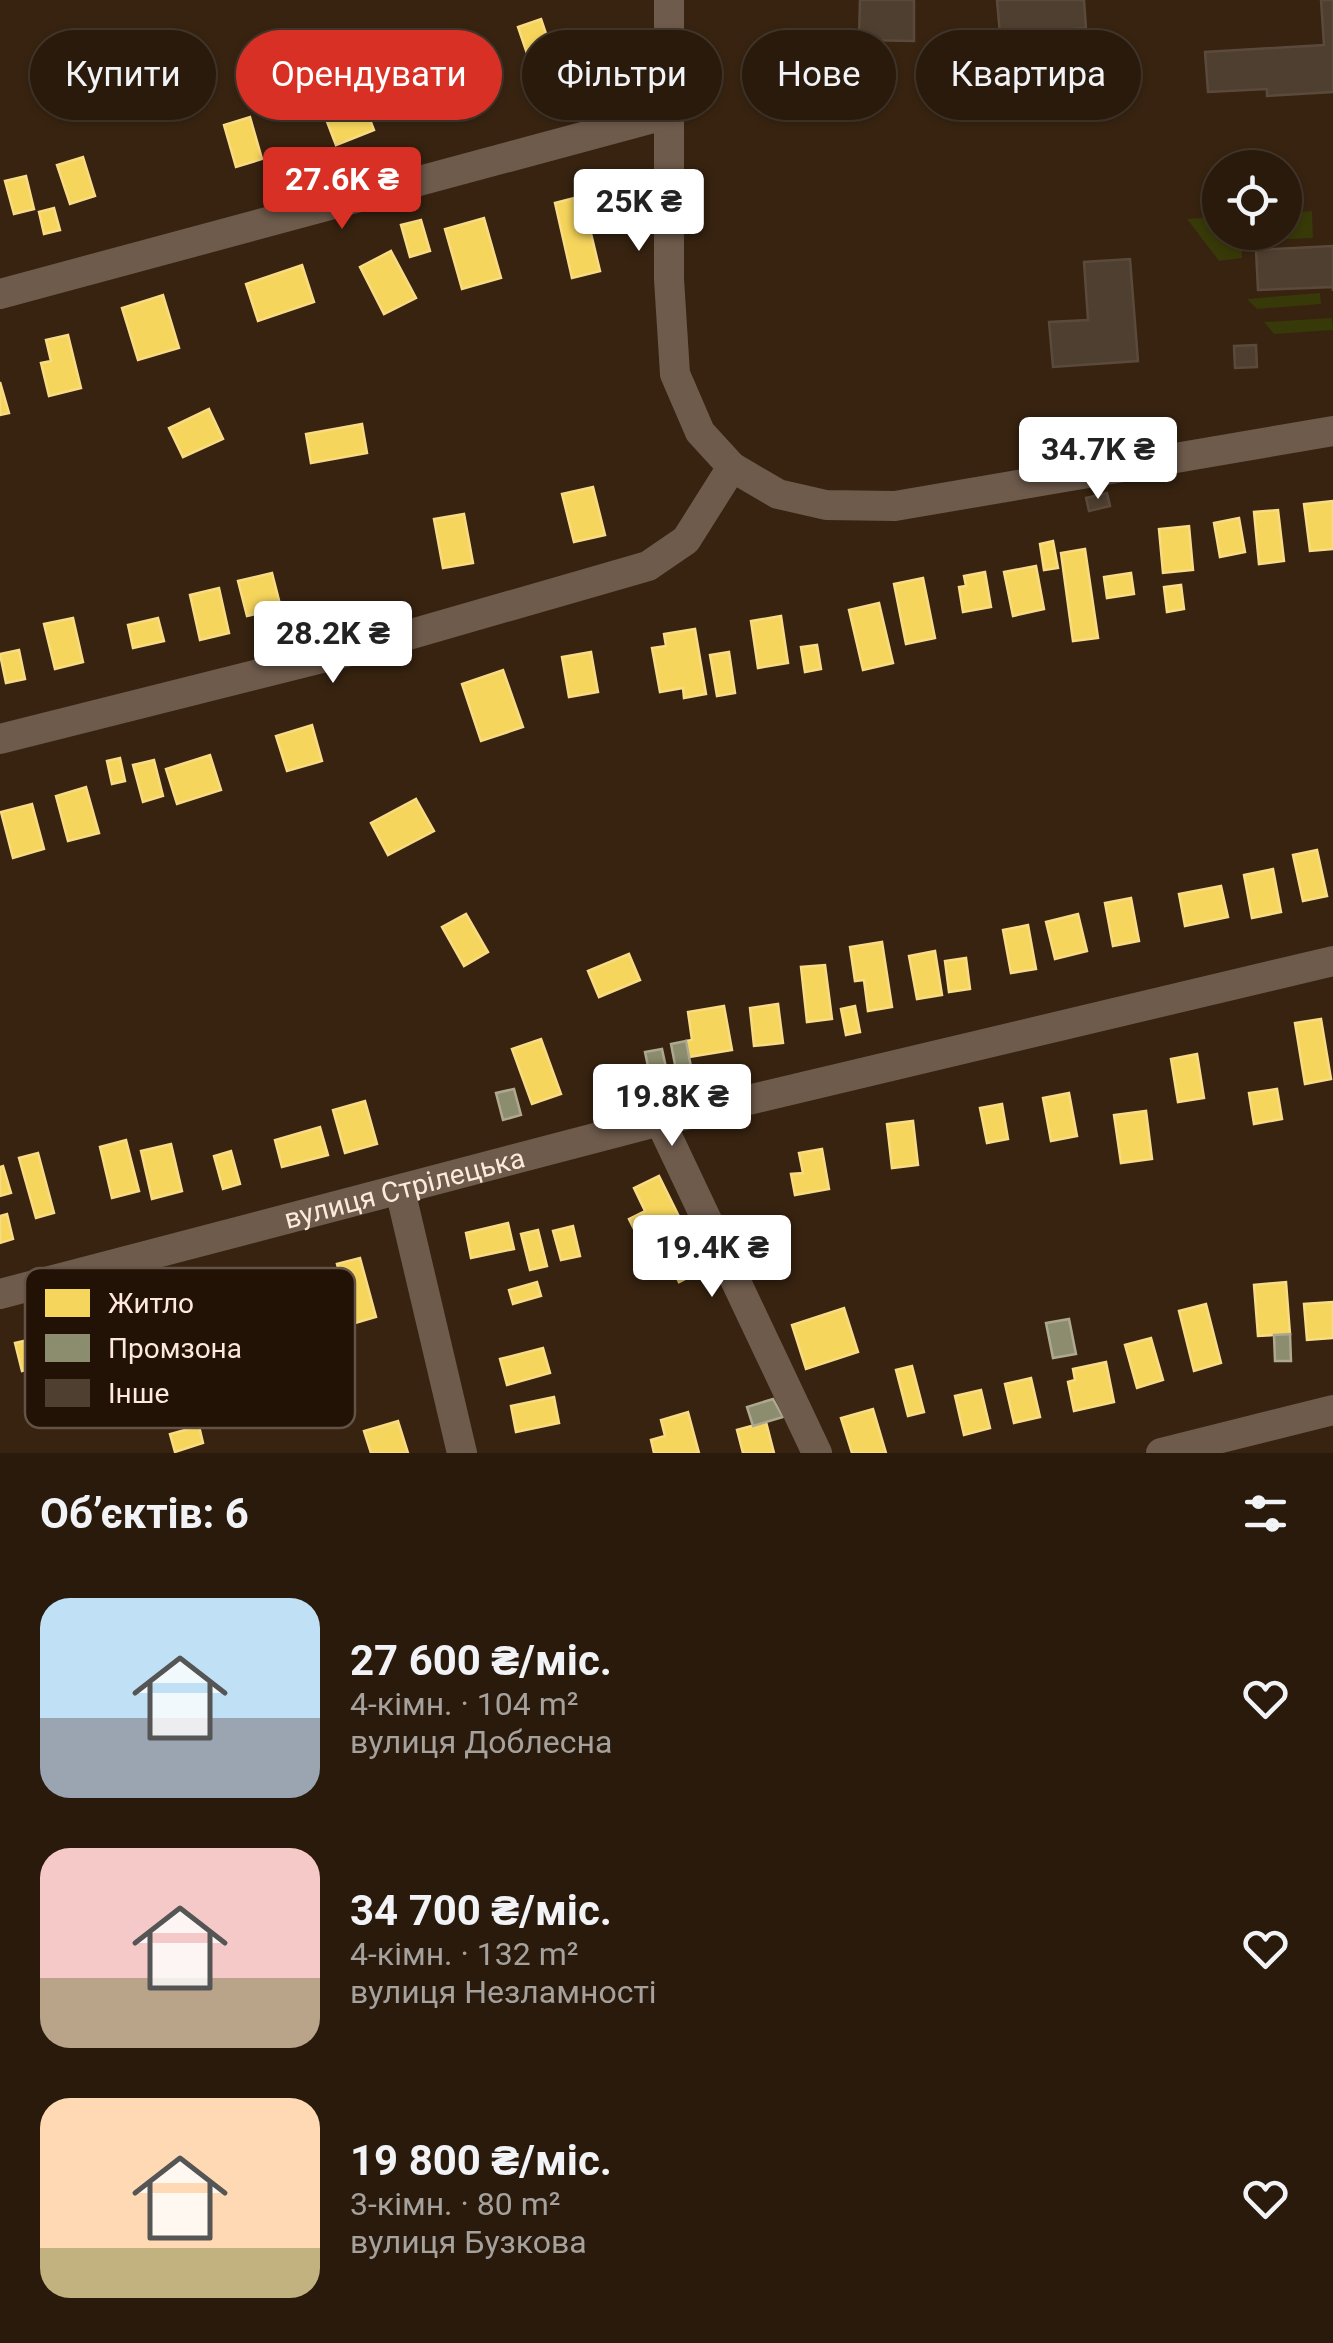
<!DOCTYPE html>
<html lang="uk">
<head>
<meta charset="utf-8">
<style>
	:root { --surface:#291a0c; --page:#35271a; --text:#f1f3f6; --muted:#a5a19d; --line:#45382d; --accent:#d93025 }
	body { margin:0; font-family:Roboto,sans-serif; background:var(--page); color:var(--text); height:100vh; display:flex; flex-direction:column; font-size:38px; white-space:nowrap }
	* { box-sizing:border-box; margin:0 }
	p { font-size:32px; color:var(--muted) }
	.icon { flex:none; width:55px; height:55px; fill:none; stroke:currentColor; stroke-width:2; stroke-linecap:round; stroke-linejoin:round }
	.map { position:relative; height:1453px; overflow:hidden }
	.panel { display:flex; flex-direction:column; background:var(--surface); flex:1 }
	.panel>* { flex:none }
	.guide { position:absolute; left:30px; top:30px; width:1275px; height:90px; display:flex; gap:20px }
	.tools { position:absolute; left:1202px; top:150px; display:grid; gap:20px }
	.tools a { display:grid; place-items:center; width:100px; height:100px; border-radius:50%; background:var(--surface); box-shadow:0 2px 8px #0004,0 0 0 2px var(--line); font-size:50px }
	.price { position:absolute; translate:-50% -85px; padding:0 22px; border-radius:10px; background:#fff; color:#222; font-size:32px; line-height:65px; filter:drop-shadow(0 2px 5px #0008) }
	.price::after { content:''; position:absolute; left:50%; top:60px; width:30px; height:22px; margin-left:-15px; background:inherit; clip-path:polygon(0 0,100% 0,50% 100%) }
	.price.on { background:var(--accent); color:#fff }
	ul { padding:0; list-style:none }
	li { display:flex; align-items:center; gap:30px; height:250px; padding:0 40px }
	li span { display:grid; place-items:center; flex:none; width:280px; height:200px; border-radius:30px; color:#555 }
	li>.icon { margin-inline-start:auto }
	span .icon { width:120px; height:120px; fill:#fffc; stroke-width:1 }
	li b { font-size:42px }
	h2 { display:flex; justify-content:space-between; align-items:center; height:120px; padding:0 40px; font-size:42px }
	.pill { padding:0 35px; border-radius:45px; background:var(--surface); box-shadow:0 2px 8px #0004,0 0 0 2px var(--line); font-size:35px; line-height:90px }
	.pill.on { background:var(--accent); color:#fff }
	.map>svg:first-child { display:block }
</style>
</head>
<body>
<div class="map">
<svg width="1333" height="1453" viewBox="0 0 1333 1453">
	<rect width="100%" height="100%" fill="#372310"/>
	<g fill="#373908">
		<path d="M1312,211L1313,238L1242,241V258L1219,261L1187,219L1220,217V232H1285V213Z"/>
		<path d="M1320,293L1321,304L1257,309L1247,299Z"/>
		<path d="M1332,318L1333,330L1274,334L1264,322Z"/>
	</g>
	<g fill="#f6d55c" stroke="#f8db82" stroke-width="2.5">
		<path d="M541,19L557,66L534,74L518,27Z"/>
		<path d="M455,49L468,100L446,106L441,89L427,93L418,59Z"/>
		<path d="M351,71L374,130L336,145L313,85Z"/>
		<path d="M250,117L262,159L236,167L224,125Z"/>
		<path d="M83,157L95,196L70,204L57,165Z"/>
		<path d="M26,176L34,209L14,214L5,181Z"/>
		<path d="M582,196L600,271L572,278L555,203Z"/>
		<path d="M54,208L60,230L44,234L39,212Z"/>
		<path d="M484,218L501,278L462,289L445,229Z"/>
		<path d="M421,220L430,251L410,257L401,225Z"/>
		<path d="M391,251L416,298L384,314L360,267Z"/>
		<path d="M302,265L314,302L258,321L246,284Z"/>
		<path d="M163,295L179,348L138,360L122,308Z"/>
		<path d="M68,335L81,388L49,396L41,363L51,361L46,340Z"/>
		<path d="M0,382L9,413L0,415Z"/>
		<path d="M209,409L223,439L183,457L169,428Z"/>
		<path d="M362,424L367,453L311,463L306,434Z"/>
		<path d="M593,487L605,535L574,542L562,494Z"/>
		<path d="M1333,501V549L1310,551L1304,504Z"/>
		<path d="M1278,510L1284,561L1259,564L1254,512Z"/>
		<path d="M464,514L473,563L443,568L434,519Z"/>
		<path d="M1239,518L1245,552L1220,557L1214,523Z"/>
		<path d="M1189,526L1193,570L1163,573L1159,529Z"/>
		<path d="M1053,541L1058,568L1044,570L1040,544Z"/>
		<path d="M1085,549L1098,638L1073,641L1061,553Z"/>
		<path d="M1036,566L1044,609L1013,616L1004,572Z"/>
		<path d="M985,572L991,607L963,612L959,587L966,586L964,576Z"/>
		<path d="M272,573L281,608L247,616L238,581Z"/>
		<path d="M1131,573L1134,594L1107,598L1104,577Z"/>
		<path d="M923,578L935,638L906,644L894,584Z"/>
		<path d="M1181,585L1184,609L1167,612L1164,587Z"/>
		<path d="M219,588L229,633L200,640L190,595Z"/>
		<path d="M879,603L893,663L863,670L849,610Z"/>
		<path d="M781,616L788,663L758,668L751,621Z"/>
		<path d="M73,618L83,662L55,669L44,624Z"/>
		<path d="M158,618L164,641L133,648L128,625Z"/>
		<path d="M695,629L706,694L684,698L683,688L660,692L652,648L666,646L664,634Z"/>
		<path d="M817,645L821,669L805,672L801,647Z"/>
		<path d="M19,650L25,679L6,683L0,654Z"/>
		<path d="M591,652L598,692L569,697L562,657Z"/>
		<path d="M729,652L735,693L717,696L710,655Z"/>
		<path d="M503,670L523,727L481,741L462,684Z"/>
		<path d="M312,725L322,761L287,771L276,736Z"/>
		<path d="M210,755L221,790L177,804L166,769Z"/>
		<path d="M120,758L125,781L112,784L107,761Z"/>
		<path d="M154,760L163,796L143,802L133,765Z"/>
		<path d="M86,787L99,833L68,841L56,796Z"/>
		<path d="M416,799L434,831L388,855L371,823Z"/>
		<path d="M32,804L44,849L13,858L1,812Z"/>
		<path d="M1317,850L1327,896L1303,901L1293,855Z"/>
		<path d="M1273,869L1281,912L1252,918L1244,875Z"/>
		<path d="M1221,886L1228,917L1185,926L1179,894Z"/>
		<path d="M1131,898L1139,941L1113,946L1105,903Z"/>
		<path d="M466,914L488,952L464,966L442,927Z"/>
		<path d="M1078,914L1087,951L1055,959L1046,922Z"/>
		<path d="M1028,925L1036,969L1011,973L1003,930Z"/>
		<path d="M882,942L892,1007L868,1011L864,980L855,981L850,947Z"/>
		<path d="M935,951L942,995L917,999L909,956Z"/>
		<path d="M629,954L640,980L599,997L588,971Z"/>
		<path d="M966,958L970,989L949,992L945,961Z"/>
		<path d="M825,965L832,1019L807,1022L801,967Z"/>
		<path d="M778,1004L783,1043L754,1046L750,1008Z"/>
		<path d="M724,1006L732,1050L689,1057L686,1041L692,1040L688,1012Z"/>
		<path d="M855,1006L860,1032L846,1035L841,1009Z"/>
		<path d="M1321,1019L1331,1079L1305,1084L1295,1023Z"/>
		<path d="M541,1039L561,1094L532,1104L512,1049Z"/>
		<path d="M1197,1054L1204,1098L1178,1102L1171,1059Z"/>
		<path d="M1277,1089L1282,1119L1254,1124L1249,1093Z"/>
		<path d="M1069,1093L1077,1136L1051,1141L1043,1098Z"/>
		<path d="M365,1101L377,1144L345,1153L333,1110Z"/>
		<path d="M1002,1104L1008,1139L987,1143L980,1108Z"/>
		<path d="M1146,1111L1152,1159L1121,1163L1114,1115Z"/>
		<path d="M913,1121L918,1165L892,1168L887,1124Z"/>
		<path d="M320,1127L328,1155L282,1167L275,1140Z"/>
		<path d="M126,1140L139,1191L112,1198L100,1147Z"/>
		<path d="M171,1144L182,1191L152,1199L141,1151Z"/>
		<path d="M822,1149L829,1189L795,1195L791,1174L803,1173L799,1153Z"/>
		<path d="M231,1151L240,1184L223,1189L214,1156Z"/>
		<path d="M38,1153L54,1213L36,1218L19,1158Z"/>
		<path d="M3,1166L11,1193L0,1196V1167Z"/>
		<path d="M659,1176L705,1269L679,1282L664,1252L649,1259L629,1219L645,1211L634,1188Z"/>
		<path d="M7,1214L13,1239L0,1243V1216Z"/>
		<path d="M508,1223L514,1249L471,1258L466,1233Z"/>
		<path d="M573,1226L580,1256L561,1260L553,1231Z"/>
		<path d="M538,1230L547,1266L530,1270L521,1234Z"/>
		<path d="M360,1258L376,1317L352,1324L337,1264Z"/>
		<path d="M537,1282L541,1296L513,1304L509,1290Z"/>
		<path d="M1286,1282L1290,1334L1258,1336L1254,1285Z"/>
		<path d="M1333,1302V1338L1307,1340L1304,1304Z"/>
		<path d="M1206,1304L1221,1363L1194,1371L1179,1311Z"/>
		<path d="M844,1308L858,1352L806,1369L792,1325Z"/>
		<path d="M59,1333L65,1361L22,1371L15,1343Z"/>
		<path d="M1151,1338L1163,1380L1137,1388L1125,1345Z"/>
		<path d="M543,1348L550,1373L507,1385L500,1359Z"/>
		<path d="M1106,1362L1114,1402L1074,1411L1068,1382L1075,1380L1073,1369Z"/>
		<path d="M912,1366L924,1412L908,1416L896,1370Z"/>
		<path d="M1031,1378L1040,1417L1014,1423L1005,1384Z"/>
		<path d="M981,1390L990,1428L964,1435L955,1396Z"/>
		<path d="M554,1397L559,1423L516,1432L511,1406Z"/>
		<path d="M873,1409L886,1453H852L841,1418Z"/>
		<path d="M688,1412L699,1453H654L651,1440L665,1436L661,1420Z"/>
		<path d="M398,1421L408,1453H371L364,1431Z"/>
		<path d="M766,1422L774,1453H743L737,1430Z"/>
		<path d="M199,1426L203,1443L175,1452L170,1434Z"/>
	</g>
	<g fill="#8c8c6e" stroke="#aea88f" stroke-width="2.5">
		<path d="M686,1041L692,1072L677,1075L671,1044Z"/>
		<path d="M662,1049L668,1077L651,1081L645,1052Z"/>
		<path d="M514,1089L521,1115L503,1120L496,1093Z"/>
		<path d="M1069,1319L1076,1354L1053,1358L1046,1323Z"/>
		<path d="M1290,1334L1291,1361H1275L1274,1335Z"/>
		<path d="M773,1399L783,1417L753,1426L747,1407Z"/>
	</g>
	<g fill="#4f3f30" stroke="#5b4a3b" stroke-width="2.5">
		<path d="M860,0H914V41L859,40Z"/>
		<path d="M997,0H1084L1086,28L1000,34Z"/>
		<path d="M1321,0H1333V92L1267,96V89L1208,92L1205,52L1324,45Z"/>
		<path d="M1333,246V291V287L1258,290L1256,250Z"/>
		<path d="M1130,259L1138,361L1053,367L1049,322L1088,320L1084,262Z"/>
		<path d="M1256,345L1257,367L1235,368L1234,346Z"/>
		<path d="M1107,493L1110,506L1089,511L1086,498Z"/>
	</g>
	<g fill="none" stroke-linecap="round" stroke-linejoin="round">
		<g stroke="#6e5b4c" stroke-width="30">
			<path d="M669,0V279L675,374L700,432L732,467"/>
			<path d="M0,294L668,114"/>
			<path d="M0,739L370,646L648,566L686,540L732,467L778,494L826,505L895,506L1333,431"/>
			<path d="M660,1121L817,1453"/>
			<path d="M400,1190L462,1453"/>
			<path id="s1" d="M0,1294L660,1121L1333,961"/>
			<path d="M1161,1453L1333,1410"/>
		</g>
	</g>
	<g text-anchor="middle" stroke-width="10" stroke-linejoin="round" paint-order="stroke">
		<g font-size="28" fill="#fee9dc" stroke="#221105">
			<text dy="10" stroke="none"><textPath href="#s1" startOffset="418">вулиця Стрілецька</textPath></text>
		</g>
	</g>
	<rect x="25" y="1268" width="330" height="160" rx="15" fill="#221105" stroke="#645246" stroke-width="2.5"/>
	<rect x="45" y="1289" width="45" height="28" fill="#f6d55c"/>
	<rect x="45" y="1334" width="45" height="28" fill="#8c8c6e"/>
	<rect x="45" y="1379" width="45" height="28" fill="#4f3f30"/>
	<g font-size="28" fill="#fee9dc">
		<text x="108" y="1313">Житло</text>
		<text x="108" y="1358">Промзона</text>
		<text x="108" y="1403">Інше</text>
	</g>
</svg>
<div class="tools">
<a><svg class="icon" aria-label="locate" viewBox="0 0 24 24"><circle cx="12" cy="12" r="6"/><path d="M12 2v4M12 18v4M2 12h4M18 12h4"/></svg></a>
</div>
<b class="price on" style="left:342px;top:232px">27.6K ₴</b>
<b class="price" style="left:639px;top:254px">25K ₴</b>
<b class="price" style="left:1098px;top:502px">34.7K ₴</b>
<b class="price" style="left:333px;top:686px">28.2K ₴</b>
<b class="price" style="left:672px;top:1149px">19.8K ₴</b>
<b class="price" style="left:712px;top:1300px">19.4K ₴</b>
<div class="guide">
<a class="pill">Купити</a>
<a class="pill on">Орендувати</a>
<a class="pill">Фільтри</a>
<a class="pill">Нове</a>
<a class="pill">Квартира</a>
</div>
</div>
<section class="panel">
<h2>Об’єктів: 6<svg class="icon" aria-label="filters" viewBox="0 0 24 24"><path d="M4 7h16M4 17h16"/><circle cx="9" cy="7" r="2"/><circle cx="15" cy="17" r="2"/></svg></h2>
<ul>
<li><span style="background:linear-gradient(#bfe0f5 60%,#9aa5b1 0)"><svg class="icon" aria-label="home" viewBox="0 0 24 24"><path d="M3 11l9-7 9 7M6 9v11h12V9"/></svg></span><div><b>27 600 ₴/міс.</b><p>4-кімн. · 104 m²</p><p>вулиця Доблесна</p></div><svg class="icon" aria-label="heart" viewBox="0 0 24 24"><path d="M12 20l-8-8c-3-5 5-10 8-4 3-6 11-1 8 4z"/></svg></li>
<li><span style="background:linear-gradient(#f6c9c9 65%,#b9a48a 0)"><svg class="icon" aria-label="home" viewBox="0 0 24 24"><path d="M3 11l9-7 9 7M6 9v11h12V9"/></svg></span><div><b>34 700 ₴/міс.</b><p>4-кімн. · 132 m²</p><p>вулиця Незламності</p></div><svg class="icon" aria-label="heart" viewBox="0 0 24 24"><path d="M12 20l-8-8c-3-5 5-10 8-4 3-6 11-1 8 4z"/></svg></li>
<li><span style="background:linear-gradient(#ffd9b3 75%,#c2b280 0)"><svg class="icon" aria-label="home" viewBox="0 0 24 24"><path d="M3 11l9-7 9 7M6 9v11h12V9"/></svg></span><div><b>19 800 ₴/міс.</b><p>3-кімн. · 80 m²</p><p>вулиця Бузкова</p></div><svg class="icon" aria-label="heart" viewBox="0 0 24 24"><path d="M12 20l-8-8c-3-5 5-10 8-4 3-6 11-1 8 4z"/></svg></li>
</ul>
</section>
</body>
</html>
